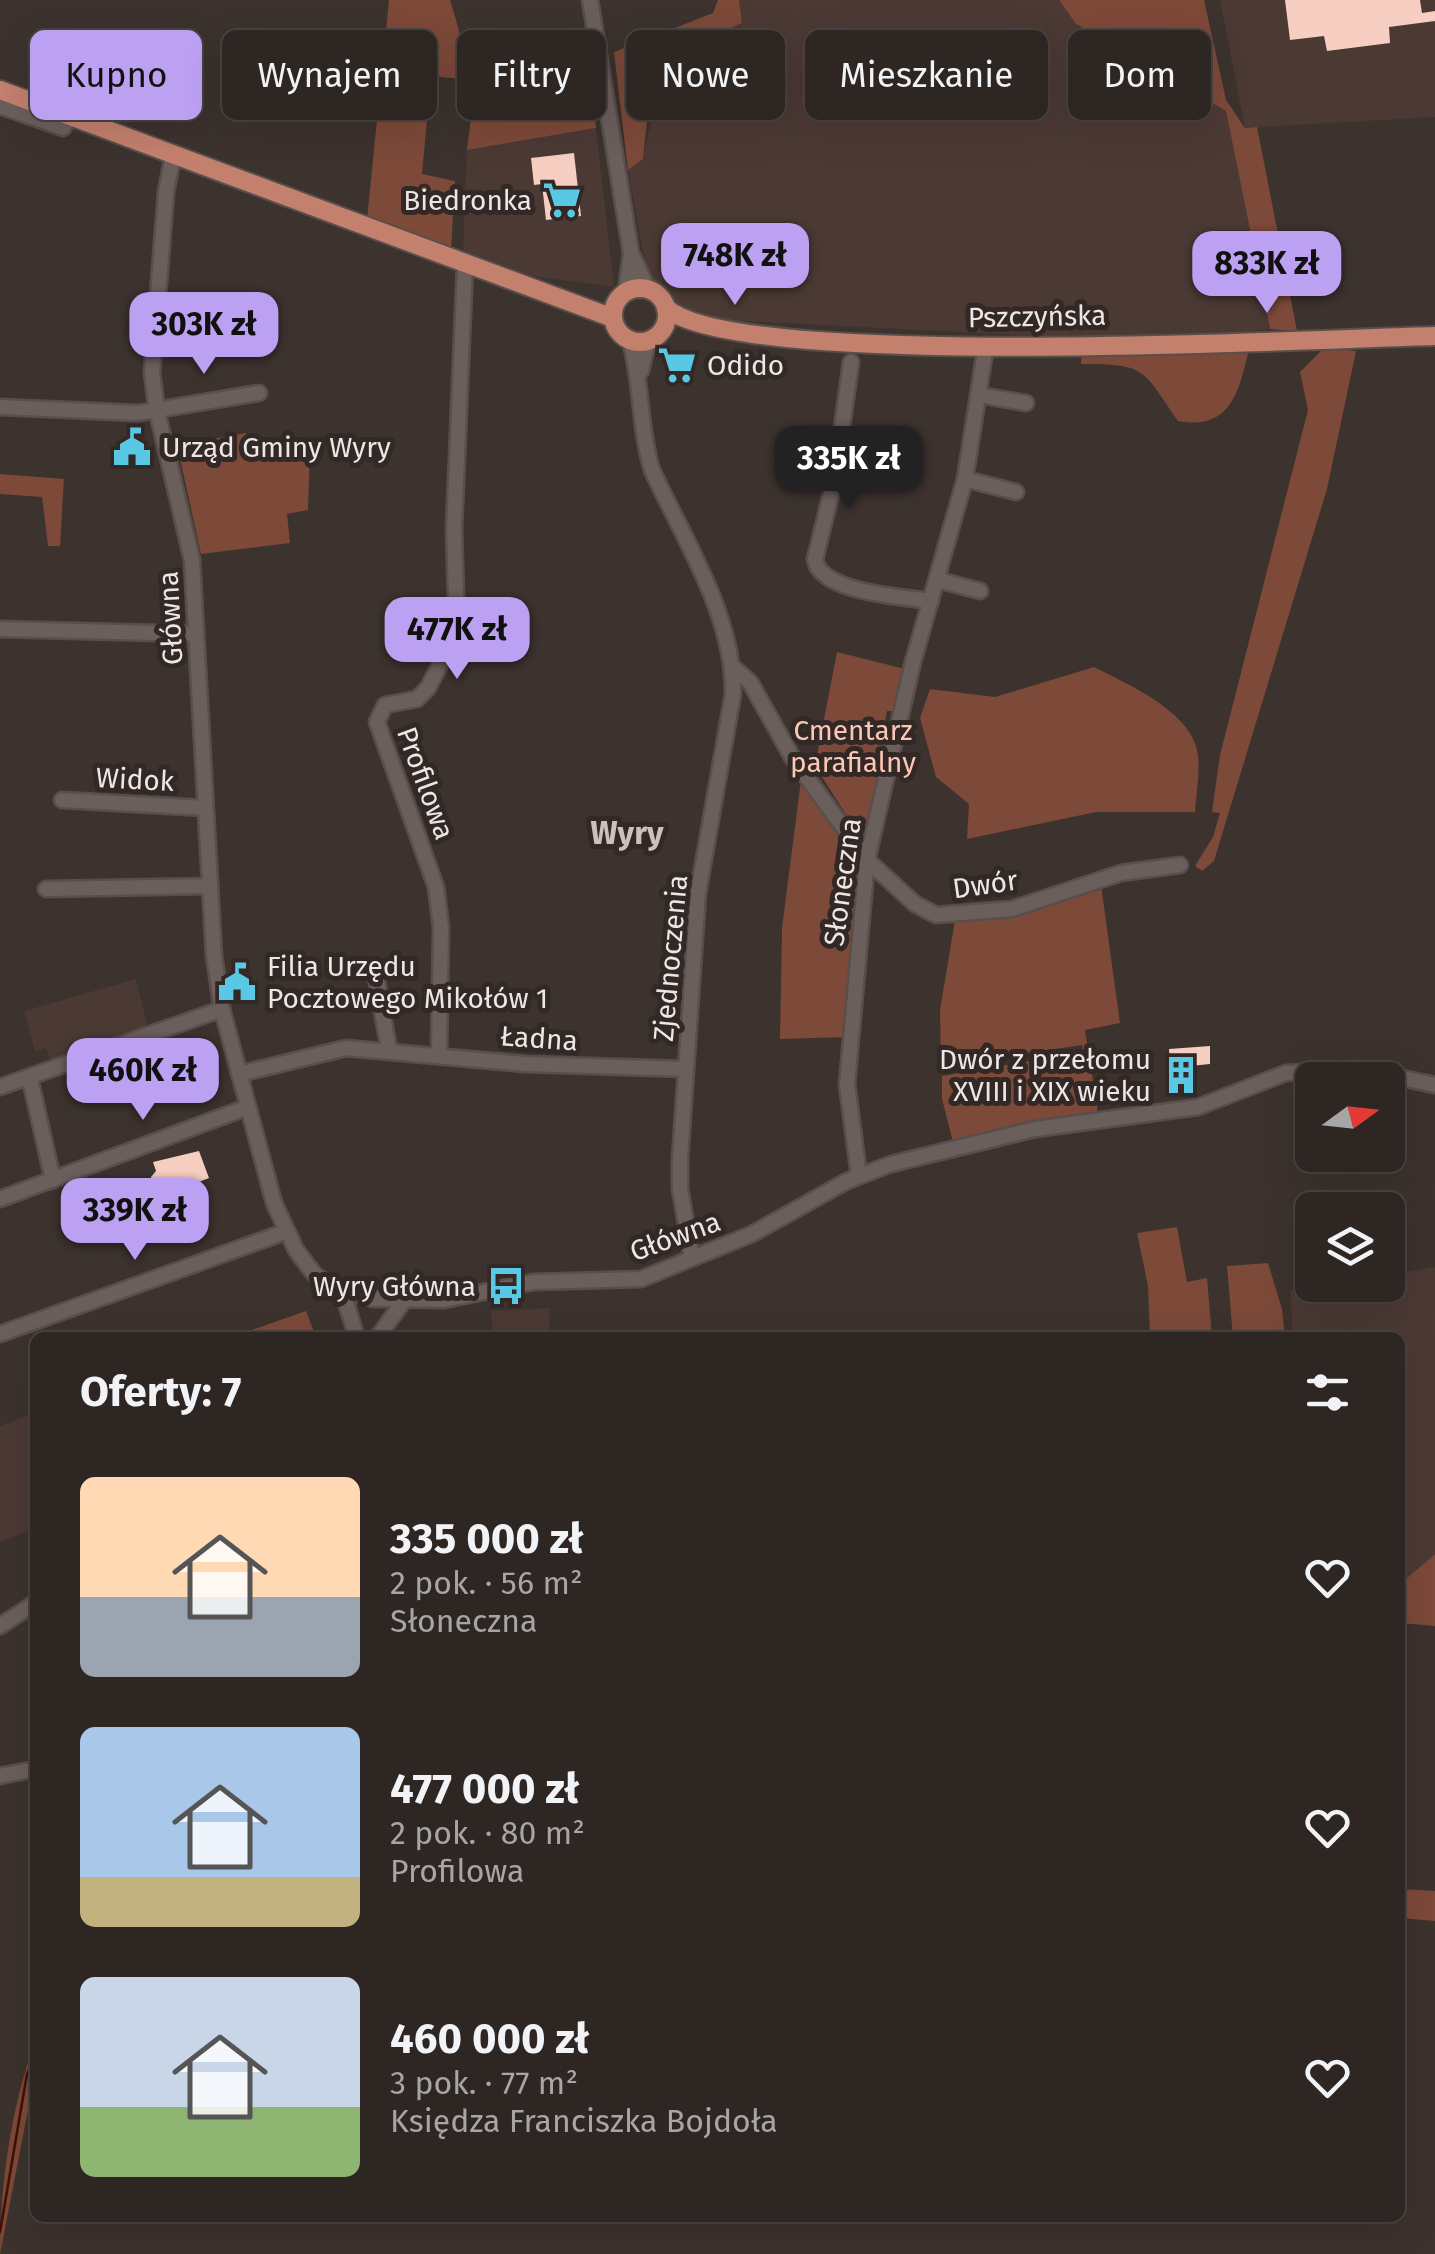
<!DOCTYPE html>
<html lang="pl">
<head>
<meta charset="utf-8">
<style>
	:root { --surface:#2d2622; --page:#352e2a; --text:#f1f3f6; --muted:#a7a5a5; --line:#484340; --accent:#bca0f2 }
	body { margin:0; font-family:"Fira Sans",sans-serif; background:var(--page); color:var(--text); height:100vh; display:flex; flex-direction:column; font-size:38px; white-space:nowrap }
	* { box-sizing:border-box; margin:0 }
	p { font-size:32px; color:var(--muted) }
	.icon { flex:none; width:55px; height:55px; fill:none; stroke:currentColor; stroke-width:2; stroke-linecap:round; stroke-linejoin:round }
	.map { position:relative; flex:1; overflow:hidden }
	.side { position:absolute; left:30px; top:1332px; width:1375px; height:890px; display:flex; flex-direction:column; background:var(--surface); border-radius:15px; box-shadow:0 10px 40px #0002,0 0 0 2px var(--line) }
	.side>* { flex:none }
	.top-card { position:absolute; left:30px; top:30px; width:1375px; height:90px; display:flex; gap:20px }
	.needle { width:65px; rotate:75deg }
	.buttons { position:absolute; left:1295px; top:1062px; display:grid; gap:20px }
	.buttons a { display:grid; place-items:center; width:110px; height:110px; border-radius:15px; background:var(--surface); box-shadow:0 10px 40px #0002,0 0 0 2px var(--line); font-size:50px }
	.price { position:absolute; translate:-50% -85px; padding:0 22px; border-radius:20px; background:var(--accent); color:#111; font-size:32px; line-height:65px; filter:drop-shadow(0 2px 5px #0008) }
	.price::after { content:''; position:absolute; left:50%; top:60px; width:30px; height:22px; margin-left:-15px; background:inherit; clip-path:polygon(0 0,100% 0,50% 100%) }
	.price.active { background:#222; color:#fff }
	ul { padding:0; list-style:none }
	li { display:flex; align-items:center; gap:30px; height:250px; padding:0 50px }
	li span { display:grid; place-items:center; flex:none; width:280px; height:200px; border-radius:15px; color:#555 }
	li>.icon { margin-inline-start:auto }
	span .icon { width:120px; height:120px; fill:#fffc; stroke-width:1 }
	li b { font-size:42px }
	h2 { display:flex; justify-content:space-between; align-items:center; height:120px; padding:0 50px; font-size:42px }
	.pill { padding:0 35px; border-radius:15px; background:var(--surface); box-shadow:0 10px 40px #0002,0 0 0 2px var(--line); font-size:35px; line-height:90px }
	.pill.active { background:var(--accent); color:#111 }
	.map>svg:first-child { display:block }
</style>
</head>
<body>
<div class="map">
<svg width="1435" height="2254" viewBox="0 0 1435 2254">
	<rect width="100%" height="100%" fill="#3c322e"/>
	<g fill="#4b3934">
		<path d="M739,0H1059L1076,24L1226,111L1270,329L1202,336H1036L662,317L650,291L628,170L643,158L650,125L653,63L742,23Z"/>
		<path d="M1220,0H1435V117L1245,128Z"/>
		<path d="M596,128L614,287L531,276L463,250L467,150Z"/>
		<path d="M136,979L148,1027L51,1061L46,1048L35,1051L24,1011Z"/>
		<path d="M1435,1267V1554L1400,1584V1338L1293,1337L1290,1290L1320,1285H1388V1275Z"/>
		<path d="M549,1308L550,1335L576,1333L575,1337H493L491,1311Z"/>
		<path d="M35,1413V1528L0,1542V1426Z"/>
	</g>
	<g fill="#7d4939">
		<path d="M389,0H450L459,30L462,79L431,76L422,174L455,181L451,250L367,219Z"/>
		<path d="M718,0H739L742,23L653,63L643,159L628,170L614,52L713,13Z"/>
		<path d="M1059,0H1204L1226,100L1245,128L1257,127L1297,331L1270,329L1226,111L1076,24Z"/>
		<path d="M586,28L596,128L467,150L473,102L470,41Z"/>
		<path d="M1250,346C1239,389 1233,431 1178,421C1142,369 1147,364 1081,364L1082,349Z"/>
		<path d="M1324,348L1356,351L1327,489L1214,861L1202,871L1195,866L1213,837L1220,813L1212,812L1220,755L1308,410L1300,372Z"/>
		<path d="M246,433L250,450L310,449L308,510L287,514L290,543L201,554L177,445Z"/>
		<path d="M0,474L64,479L60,546H48L42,497L0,494Z"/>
		<path d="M837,652L905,669L896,711H887L885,721L891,731L870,826L850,821L815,766Z"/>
		<path d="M1094,667C1127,684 1195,713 1198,756C1200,774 1196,794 1195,812H1096L967,839L969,804L936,777L920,718L930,689L995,697Z"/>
		<path d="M801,780L864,862L846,1037L780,1039L782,928Z"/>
		<path d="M1101,885L1120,1023L1085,1030L1098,1114L953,1142L942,1099V1076L1083,1052L1082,1045L941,1066L940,1010L955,920L1023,912Z"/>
		<path d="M1177,1227L1187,1282L1207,1278L1212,1337H1150L1148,1286L1137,1233Z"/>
		<path d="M1268,1263L1282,1309L1285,1337H1233L1227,1266Z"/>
		<path d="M306,1311L316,1337H232Z"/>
		<path d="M1435,1554V1626L1400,1623V1584Z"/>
		<path d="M1400,1889L1435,1891V1921L1400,1918Z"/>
		<path d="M35,2042V2074L0,2254C0,2185 11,2107 35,2042Z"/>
	</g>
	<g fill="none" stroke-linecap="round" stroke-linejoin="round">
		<path stroke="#421103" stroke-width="2.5" d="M0,2232L27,2074L35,2056"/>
	</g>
	<g fill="#f6cec2">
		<path d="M1285,0H1420L1422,13L1435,11V21L1389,27L1390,43L1327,51L1324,36L1290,40Z"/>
		<path d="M78,29L123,45L118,59L111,57L106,69L68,56Z"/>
		<path d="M574,153L581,216L546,220L542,184L534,185L531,158Z"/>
		<path d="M1210,1046V1064L1190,1066L1191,1084L1171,1086L1169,1049Z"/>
		<path d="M199,1151L209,1178L162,1196L151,1185V1177L156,1171L153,1162Z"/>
	</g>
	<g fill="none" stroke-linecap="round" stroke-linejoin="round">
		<g stroke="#584e4c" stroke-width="19">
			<g id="minor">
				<path d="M590,0L631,253L648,289"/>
				<path d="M0,106L63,128L71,117"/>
				<path d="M173,155L166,192L152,373L157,411L192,560L214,956L222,1009L274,1203L296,1250L314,1274L328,1284L373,1299L444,1300L533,1282L641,1279L752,1234L847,1181L891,1164L1035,1129L1198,1107L1286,1073L1359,1069L1435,1085"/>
				<path d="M626,291L631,254"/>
				<path d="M630,340C642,383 639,427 652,470C684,540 734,615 733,694L698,893L680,1159V1189L692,1258"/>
				<path d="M851,362L835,478L815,559C819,592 901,597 931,601"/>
				<path d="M641,371L648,340"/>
				<path d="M979,395L1026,403"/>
				<path d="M0,407L138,413L259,393"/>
				<path d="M965,479L1016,492"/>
				<path d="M938,580L980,591"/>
				<path d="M0,629L196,634"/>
				<path d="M733,667L750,682L792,757L867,860L915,904L936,915L1012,909L1121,873L1180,865"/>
				<path d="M62,800L205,808"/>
				<path d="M46,889L210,886"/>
				<path d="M375,971L389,1050"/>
				<path d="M439,1055L441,927L436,887L377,722L385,705L417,699L428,688L450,645L456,597L454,529L465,266"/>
				<path d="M239,1074L346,1048L525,1064L686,1069"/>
				<path d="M30,1079L53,1180"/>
				<path d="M0,1087L222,1009"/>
				<path d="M859,1176L847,1084L867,860L913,662L965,479L986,345"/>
				<path d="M0,1199L248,1107"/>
				<path d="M342,1290L357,1338"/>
				<path d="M0,1334L285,1232"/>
				<path d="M377,1338L403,1302"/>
				<path d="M0,1626L35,1603"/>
				<path d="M0,1776L35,1769"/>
			</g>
		</g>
		<g stroke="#584e4c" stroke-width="22">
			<g id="major">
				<path d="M0,90L613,318"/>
				<circle cx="640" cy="315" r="27"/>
				<path d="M666,308C738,371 1311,339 1435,336"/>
			</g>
		</g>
		<use href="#minor" stroke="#6b5f5c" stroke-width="14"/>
		<use href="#major" stroke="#c3806d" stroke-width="18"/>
	</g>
	<defs>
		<g id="supermarket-bare" transform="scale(3)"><path d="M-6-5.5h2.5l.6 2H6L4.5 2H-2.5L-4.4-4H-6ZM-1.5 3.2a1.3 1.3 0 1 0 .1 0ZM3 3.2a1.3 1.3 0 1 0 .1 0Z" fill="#59c8e5" stroke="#322825" stroke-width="2.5" paint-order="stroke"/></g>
		<g id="civic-bare" transform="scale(3)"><path d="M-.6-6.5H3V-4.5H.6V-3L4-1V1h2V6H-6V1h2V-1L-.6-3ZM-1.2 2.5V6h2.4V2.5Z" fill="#59c8e5" stroke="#322825" stroke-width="2.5" paint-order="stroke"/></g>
		<g id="building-bare" transform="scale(3)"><path d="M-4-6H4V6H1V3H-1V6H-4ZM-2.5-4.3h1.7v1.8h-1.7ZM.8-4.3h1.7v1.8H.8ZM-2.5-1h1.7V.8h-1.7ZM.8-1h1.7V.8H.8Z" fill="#59c8e5" stroke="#322825" stroke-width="2.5" paint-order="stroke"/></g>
		<g id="bus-bare" transform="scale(3)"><path d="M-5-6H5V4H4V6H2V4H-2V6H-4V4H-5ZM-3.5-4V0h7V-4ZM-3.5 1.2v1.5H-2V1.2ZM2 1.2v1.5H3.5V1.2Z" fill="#59c8e5" stroke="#322825" stroke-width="2.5" paint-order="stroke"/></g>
	</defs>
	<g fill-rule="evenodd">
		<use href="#supermarket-bare" x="562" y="200"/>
		<use href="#supermarket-bare" x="677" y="365"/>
		<use href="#civic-bare" x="132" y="447"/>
		<use href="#civic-bare" x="237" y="982"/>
		<use href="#building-bare" x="1181" y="1075"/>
		<use href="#bus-bare" x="506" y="1286"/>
	</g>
	<g text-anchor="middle" stroke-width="10" stroke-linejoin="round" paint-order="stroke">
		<g font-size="28" fill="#ede6e4" stroke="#322825" text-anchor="end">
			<text x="532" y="210">Biedronka</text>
			<text x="707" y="375" text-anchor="start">Odido</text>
			<text x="162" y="457" text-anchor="start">Urząd Gminy Wyry</text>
			<text x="267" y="976" text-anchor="start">Filia Urzędu<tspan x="267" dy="32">Pocztowego Mikołów 1</tspan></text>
			<text x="1151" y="1069">Dwór z przełomu<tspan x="1151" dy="32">XVIII i XIX wieku</tspan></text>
			<text x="476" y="1296">Wyry Główna</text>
		</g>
		<g font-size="28" fill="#ede6e4" stroke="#322825">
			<text transform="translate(1037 316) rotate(-1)" y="10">Pszczyńska</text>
			<text transform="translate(170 618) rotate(-93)" y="10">Główna</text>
			<text transform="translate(135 779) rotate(3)" y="10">Widok</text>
			<text transform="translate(426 783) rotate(70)" y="10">Profilowa</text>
			<text transform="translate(842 882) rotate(-82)" y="10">Słoneczna</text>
			<text transform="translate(985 884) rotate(-8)" y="10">Dwór</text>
			<text transform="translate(670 958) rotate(-85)" y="10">Zjednoczenia</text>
			<text transform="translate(539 1038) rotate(4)" y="10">Ładna</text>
			<text transform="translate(675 1236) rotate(-20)" y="10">Główna</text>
		</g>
		<g font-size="28" fill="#fdc7b7" stroke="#322825">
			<text x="853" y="740">Cmentarz<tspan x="853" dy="32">parafialny</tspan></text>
		</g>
		<g font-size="32" font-weight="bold" fill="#cec0bc" stroke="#322825">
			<text x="627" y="844">Wyry</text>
		</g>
	</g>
</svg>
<div class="buttons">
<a><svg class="needle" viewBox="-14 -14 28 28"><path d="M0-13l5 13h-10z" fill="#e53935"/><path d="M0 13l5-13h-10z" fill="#a7a5a5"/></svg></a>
<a><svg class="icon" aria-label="layers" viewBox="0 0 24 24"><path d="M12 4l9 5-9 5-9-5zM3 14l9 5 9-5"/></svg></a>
</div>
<b class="price" style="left:735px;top:308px">748K zł</b>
<b class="price" style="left:1267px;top:316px">833K zł</b>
<b class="price" style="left:204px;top:377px">303K zł</b>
<b class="price active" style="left:849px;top:511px">335K zł</b>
<b class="price" style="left:457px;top:682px">477K zł</b>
<b class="price" style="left:143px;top:1123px">460K zł</b>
<b class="price" style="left:135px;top:1263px">339K zł</b>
<div class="top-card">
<a class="pill active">Kupno</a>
<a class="pill">Wynajem</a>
<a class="pill">Filtry</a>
<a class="pill">Nowe</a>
<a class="pill">Mieszkanie</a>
<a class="pill">Dom</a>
</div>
<section class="side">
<h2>Oferty: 7<svg class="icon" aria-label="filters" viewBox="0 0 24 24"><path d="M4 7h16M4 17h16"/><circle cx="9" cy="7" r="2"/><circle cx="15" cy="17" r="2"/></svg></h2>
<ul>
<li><span style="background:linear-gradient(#ffd9b3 60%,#9aa5b1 0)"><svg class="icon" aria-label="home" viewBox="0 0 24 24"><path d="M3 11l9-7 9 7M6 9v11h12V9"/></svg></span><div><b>335 000 zł</b><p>2 pok. · 56 m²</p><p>Słoneczna</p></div><svg class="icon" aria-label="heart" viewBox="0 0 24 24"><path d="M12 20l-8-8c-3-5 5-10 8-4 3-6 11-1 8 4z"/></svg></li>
<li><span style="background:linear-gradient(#a9c7e8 75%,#c2b280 0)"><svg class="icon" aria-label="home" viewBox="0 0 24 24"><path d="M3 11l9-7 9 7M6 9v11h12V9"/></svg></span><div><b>477 000 zł</b><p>2 pok. · 80 m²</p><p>Profilowa</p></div><svg class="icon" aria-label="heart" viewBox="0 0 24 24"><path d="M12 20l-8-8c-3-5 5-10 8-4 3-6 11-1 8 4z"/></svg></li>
<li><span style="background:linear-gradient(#c9d6e8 65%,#8fb573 0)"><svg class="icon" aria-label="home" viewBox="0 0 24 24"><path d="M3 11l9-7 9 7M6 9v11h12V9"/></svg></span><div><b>460 000 zł</b><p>3 pok. · 77 m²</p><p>Księdza Franciszka Bojdoła</p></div><svg class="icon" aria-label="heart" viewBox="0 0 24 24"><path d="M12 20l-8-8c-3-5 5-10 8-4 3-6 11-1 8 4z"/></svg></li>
</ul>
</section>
</div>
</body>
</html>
